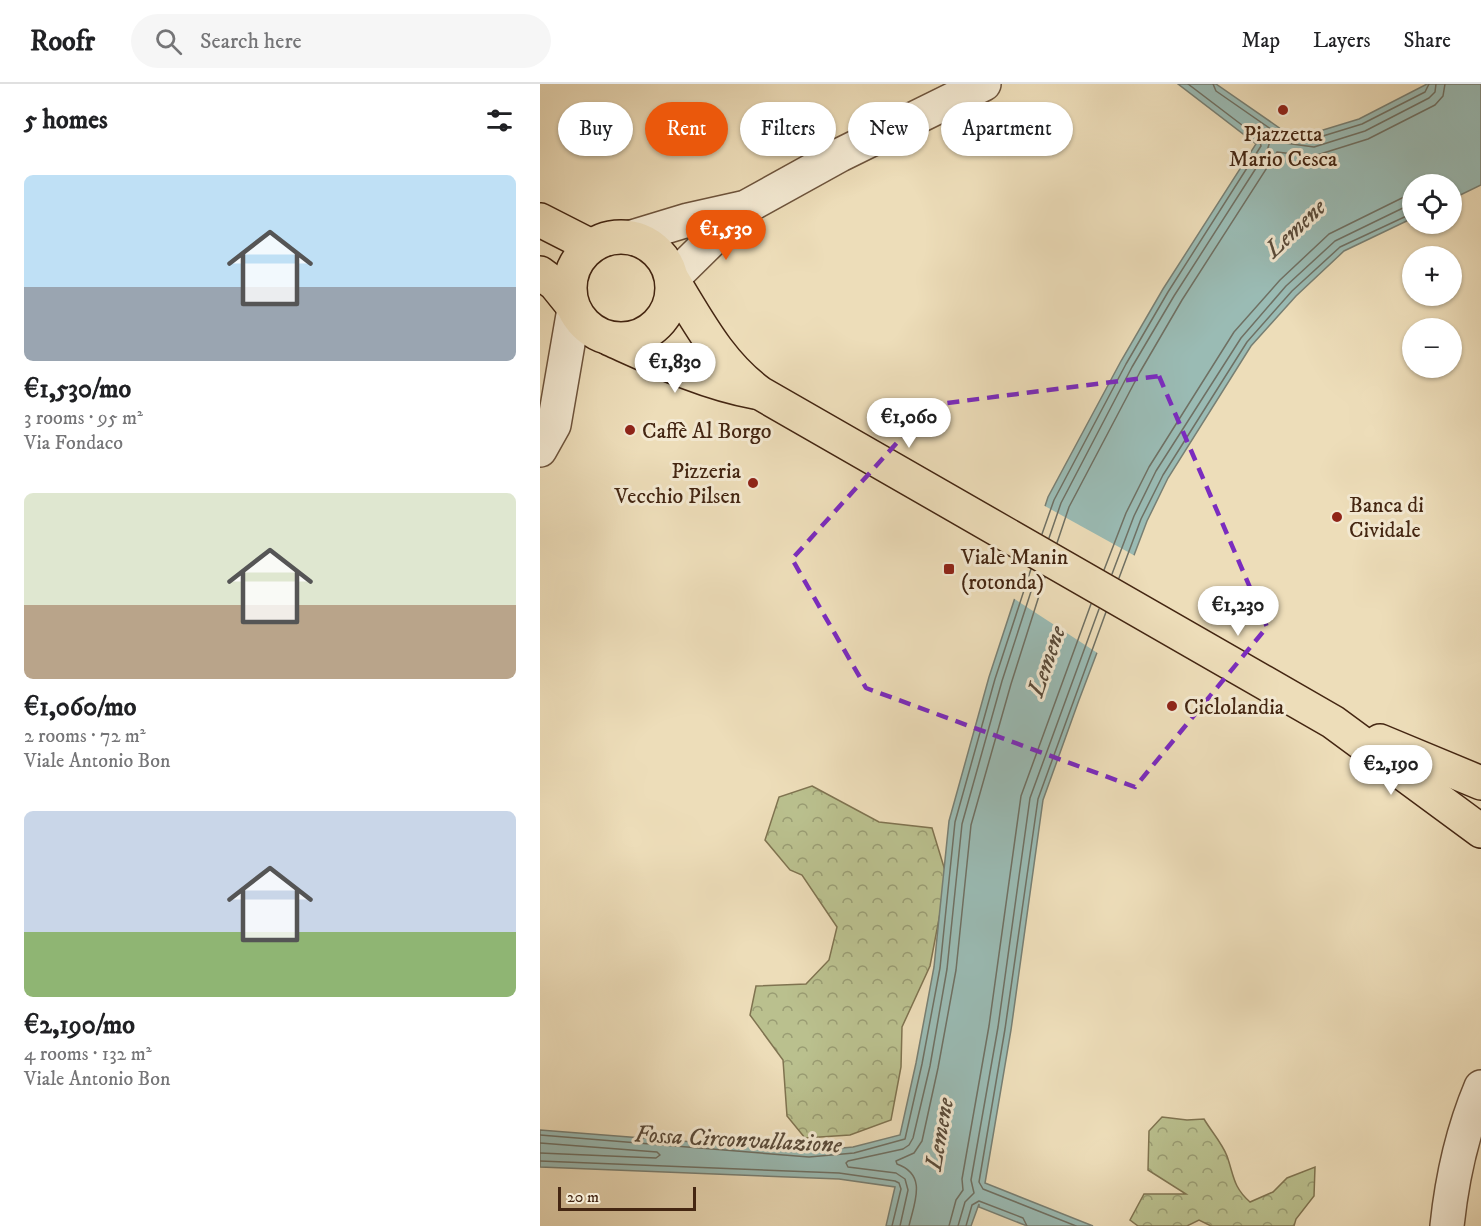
<!DOCTYPE html>
<html lang="en">
<head>
<meta charset="utf-8">
<style>
	:root { --surface:#fff; --page:#f6f6f6; --text:#202124; --muted:#757577; --line:#e0e0e0; --accent:#ea580c }
	body { margin:0; font-family:"IM FELL DW Pica",serif; background:var(--page); color:var(--text); height:100vh; display:flex; flex-direction:column; font-size:22px; white-space:nowrap }
	* { box-sizing:border-box; margin:0 }
	p { font-size:20px; color:var(--muted) }
	.icon { flex:none; width:33px; height:33px; fill:none; stroke:currentColor; stroke-width:2; stroke-linecap:round; stroke-linejoin:round }
	.map { position:relative; flex:1; overflow:hidden }
	.panel { display:flex; flex-direction:column; background:var(--surface); width:540px }
	.panel>* { flex:none }
	.banner { position:absolute; left:18px; top:18px; width:570px; height:54px; display:flex; gap:12px }
	.fabs { position:absolute; left:862px; top:90px; display:grid; gap:12px }
	.fabs a { display:grid; place-items:center; width:60px; height:60px; border-radius:50%; background:var(--surface); box-shadow:0 2px 4px #0004; font-size:30px }
	.scale { position:absolute; left:18px; bottom:15px; width:138px; box-sizing:border-box; padding-left:6px; border:3px solid #442612; border-top:0; font-size:16px; line-height:21px; white-space:nowrap; color:#442612; -webkit-text-stroke:4px #f3e9d2; paint-order:stroke }
	.price { position:absolute; translate:-50% -51px; padding:0 14px; border-radius:21px; background:#fff; color:#222; font-size:20px; line-height:39px; filter:drop-shadow(0 2px 3px #0008) }
	.price::after { content:''; position:absolute; left:50%; top:36px; width:18px; height:14px; margin-left:-9px; background:inherit; clip-path:polygon(0 0,100% 0,50% 100%) }
	.price.current { background:var(--accent); color:#fff }
	ul { padding:0; list-style:none }
	li { display:grid; align-content:center; gap:12px; height:318px; padding:0 24px }
	li span { display:grid; place-items:center; height:186px; border-radius:9px; color:#555 }
	li>.icon { margin-inline-start:auto }
	span .icon { width:108px; height:108px; fill:#fffc; stroke-width:1 }
	li b { font-size:26px }
	h2 { display:flex; justify-content:space-between; align-items:center; height:72px; padding:0 24px; font-size:26px }
	.tag { padding:0 21px; border-radius:27px; background:var(--surface); box-shadow:0 2px 4px #0004; font-size:21px; line-height:54px }
	.tag.current { background:var(--accent); color:#fff }
	header { display:flex; align-items:center; gap:36px; box-sizing:border-box; height:84px; padding:0 30px; background:var(--surface); border-bottom:2px solid var(--line) }
	header strong { font-size:28px }
	nav { display:flex; gap:33px; margin-inline-start:auto; font-size:21px }
	.search { width:420px; height:54px; background:var(--page); display:flex; align-items:center; gap:15px; box-sizing:border-box; padding:0 21px; border-radius:33px; color:var(--muted); font-size:22px }
	main { display:flex; flex:1; min-height:0 }
	.map>svg:first-child { display:block }
</style>
</head>
<body>
<header>
<strong>Roofr</strong>
<div class="search"><svg class="icon" aria-label="search" viewBox="0 0 24 24"><circle cx="10" cy="10" r="6"/><path d="M15 15l6 6"/></svg>Search here</div>
<nav><a>Map</a><a>Layers</a><a>Share</a></nav>
</header>
<main>
<section class="panel">
<h2>5 homes<svg class="icon" aria-label="filters" viewBox="0 0 24 24"><path d="M4 7h16M4 17h16"/><circle cx="9" cy="7" r="2"/><circle cx="15" cy="17" r="2"/></svg></h2>
<ul>
<li><span style="background:linear-gradient(#bfe0f5 60%,#9aa5b1 0)"><svg class="icon" aria-label="home" viewBox="0 0 24 24"><path d="M3 11l9-7 9 7M6 9v11h12V9"/></svg></span><div><b>€1,530/mo</b><p>3 rooms · 95 m²</p><p>Via Fondaco</p></div></li>
<li><span style="background:linear-gradient(#dfe7d0 60%,#b9a48a 0)"><svg class="icon" aria-label="home" viewBox="0 0 24 24"><path d="M3 11l9-7 9 7M6 9v11h12V9"/></svg></span><div><b>€1,060/mo</b><p>2 rooms · 72 m²</p><p>Viale Antonio Bon</p></div></li>
<li><span style="background:linear-gradient(#c9d6e8 65%,#8fb573 0)"><svg class="icon" aria-label="home" viewBox="0 0 24 24"><path d="M3 11l9-7 9 7M6 9v11h12V9"/></svg></span><div><b>€2,190/mo</b><p>4 rooms · 132 m²</p><p>Viale Antonio Bon</p></div></li>
</ul>
</section>
<div class="map">
<svg width="941" height="1142" viewBox="0 0 941 1142">
	<defs>
		<pattern id="forest-crowns" width="20" height="18" patternUnits="userSpaceOnUse" patternTransform="scale(1.5)"><rect width="20" height="18" fill="#bac08e"/><path d="M2 6a3 3 0 1 1 6 0M12 15a3 3 0 1 1 6 0" fill="none" stroke="#999c73"/></pattern>
	</defs>
	<rect width="100%" height="100%" fill="#edddb9"/>
	<filter id="stains"><feTurbulence type="fractalNoise" baseFrequency=".00333" numOctaves="4"/><feColorMatrix values="0 0 0 0 .2 0 0 0 0 .09 0 0 0 0 .02 0 0 0 .5 -.17"/></filter>
	<radialGradient id="worn" r=".72"><stop offset=".6" stop-color="#630" stop-opacity="0"/><stop offset="1" stop-color="#630" stop-opacity=".3"/></radialGradient>
	<g fill="url(#forest-crowns)" stroke="#7f7350" stroke-width="1.5">
		<path d="M272,702L339,738L392,744L407,793L390,882L362,943L361,983L351,1036L310,1051L265,1054L247,1032L243,976L210,931L216,902L266,900L289,876L297,843L262,791L250,786L225,756L239,713Z"/>
		<path d="M622,1033L647,1036L664,1035C671,1047 682,1059 687,1072C694,1092 693,1103 710,1118L733,1108L747,1094L775,1083L774,1112L756,1135L754,1142H671L659,1136L647,1142H598L590,1136L604,1110H646L608,1086L609,1047Z"/>
	</g>
	<path fill="#9abbb4" stroke="#787f73" stroke-width="1.5" d="M638,0H676L741,45L770,50L819,35L887,0H941V101L912,115V100H873V134L804,167L756,212L711,262L628,394L607,437L539,616L503,716L471,946L445,1099L553,1142H487L439,1123V1120L431,1142H346L355,1103L299,1095L0,1083V1046L270,1067L313,1063L360,1051L376,979L394,883L409,737L449,593L508,413L581,277L623,205L716,60Z"/>
	<path fill="#edddb9" d="M503,421L597,473L559,570L473,514Z"/>
	<g fill="none" stroke-linecap="round" stroke-linejoin="round">
		<g stroke="#6f7063" stroke-width="1.5">
			<path d="M673,0L676,7L738,50L770,56L822,40L885,8L889,0"/>
			<path d="M502,450L514,416L586,280L628,208L721,62L719,54L648,0"/>
			<path d="M509,454L521,419L592,283L634,212L727,67L730,57L774,63L825,47L889,14L895,8L896,0"/>
			<path d="M517,459L529,423L600,288L642,216L737,68L769,72L777,71L828,55L895,21L903,12L905,0"/>
			<path d="M564,486L586,429L609,383L694,248L740,196L789,150L862,114L873,112"/>
			<path d="M572,490L594,432L616,387L701,254L746,202L795,157L865,123L873,121"/>
			<path d="M579,494L601,435L623,391L707,258L752,207L800,163L873,129"/>
			<path d="M0,1051L269,1073L314,1069L365,1055L382,980L400,884L415,738L455,595L491,485"/>
			<path d="M0,1059L117,1068L120,1071L116,1074L0,1069"/>
			<path d="M0,1077L299,1089L355,1097L359,1099L361,1105L352,1142"/>
			<path d="M360,1142L368,1106L365,1095L356,1089L308,1083L306,1079L308,1077L363,1065L369,1061L373,1054L390,982L407,885L422,740L462,597L497,489"/>
			<path d="M369,1142C374,1119 388,1091 357,1080L356,1077L374,1069L382,1057L398,984L416,886L431,741L471,600L505,493"/>
			<path d="M409,1142L416,1116L423,1106L422,1095L449,942L481,712L551,520"/>
			<path d="M418,1142L425,1118L434,1109L431,1096L458,943L490,714L559,525"/>
			<path d="M426,1142L432,1121L439,1117L483,1134L487,1142"/>
			<path d="M536,1142L443,1105L439,1098L465,945L498,715L566,528"/>
		</g>
		<g stroke="#6e543c" stroke-width="36">
			<g id="minor">
				<path d="M92,153L148,136L206,123L300,71L444,0"/>
				<path d="M132,195L204,124"/>
				<path d="M0,366L14,341L34,225"/>
				<path d="M907,1142C912,1094 922,1048 941,1003"/>
			</g>
		</g>
		<g stroke="#442612" stroke-width="36">
			<g id="major">
				<path d="M0,136L51,162"/>
				<circle cx="81" cy="204" r="51"/>
				<path d="M0,189L15,200L32,221"/>
				<path d="M132,195C158,237 179,279 220,309L793,638L941,747"/>
				<path d="M70,255C117,276 165,299 215,308"/>
				<path d="M840,657L941,699"/>
			</g>
		</g>
		<use href="#minor" stroke="#f3e9d2" stroke-width="33"/>
		<use href="#major" stroke="#edddb9" stroke-width="33"/>
	</g>
	<path fill="none" stroke="#7b2cbf" stroke-width="4.5" stroke-dasharray="12 8" stroke-linejoin="round" d="M619,292L727,543L595,703L326,604L252,475L391,321Z"/>
	<g fill="#8f2418" stroke="#f3e9d2" stroke-width="2">
		<circle cx="743" cy="26" r="6"/>
		<circle cx="90" cy="346" r="6"/>
		<circle cx="213" cy="399" r="6"/>
		<circle cx="797" cy="433" r="6"/>
		<rect x="403" y="479" width="12" height="12" rx="3"/>
		<circle cx="632" cy="622" r="6"/>
	</g>
	<g text-anchor="middle" stroke-width="6" stroke-linejoin="round" paint-order="stroke">
		<g font-size="22" fill="#442612" stroke="#f3e9d2" text-anchor="start">
			<text x="743" y="57" text-anchor="middle">Piazzetta<tspan x="743" dy="25">Mario Cesca</tspan></text>
			<text x="102" y="354">Caffè Al Borgo</text>
			<text x="201" y="394" text-anchor="end">Pizzeria<tspan x="201" dy="25">Vecchio Pilsen</tspan></text>
			<text x="809" y="428">Banca di<tspan x="809" dy="25">Cividale</tspan></text>
			<text x="421" y="480">Viale Manin<tspan x="421" dy="25">(rotonda)</tspan></text>
			<text x="644" y="630">Ciclolandia</text>
		</g>
		<g font-size="24" font-style="italic" fill="#5a4b3a" stroke="#f3e9d2">
			<text transform="translate(755 144) rotate(-43)" y="8">Lemene</text>
			<text transform="translate(506 577) rotate(-71)" y="8">Lemene</text>
			<text transform="translate(399 1050) rotate(-80)" y="8">Lemene</text>
			<text transform="translate(198 1055) rotate(3)" y="8">Fossa Circonvallazione</text>
		</g>
	</g>
	<rect width="100%" height="100%" filter="url(#stains)"/>
	<rect width="100%" height="100%" fill="url(#worn)"/>
</svg>
<div class="fabs">
<a><svg class="icon" aria-label="locate" viewBox="0 0 24 24"><circle cx="12" cy="12" r="6"/><path d="M12 2v4M12 18v4M2 12h4M18 12h4"/></svg></a>
<a>+</a>
<a>−</a>
</div>
<div class="scale">20 m</div>
<b class="price current" style="left:186px;top:177px">€1,530</b>
<b class="price" style="left:135px;top:310px">€1,830</b>
<b class="price" style="left:369px;top:365px">€1,060</b>
<b class="price" style="left:698px;top:553px">€1,230</b>
<b class="price" style="left:851px;top:712px">€2,190</b>
<div class="banner">
<a class="tag">Buy</a>
<a class="tag current">Rent</a>
<a class="tag">Filters</a>
<a class="tag">New</a>
<a class="tag">Apartment</a>
</div>
</div>
</main>
</body>
</html>
